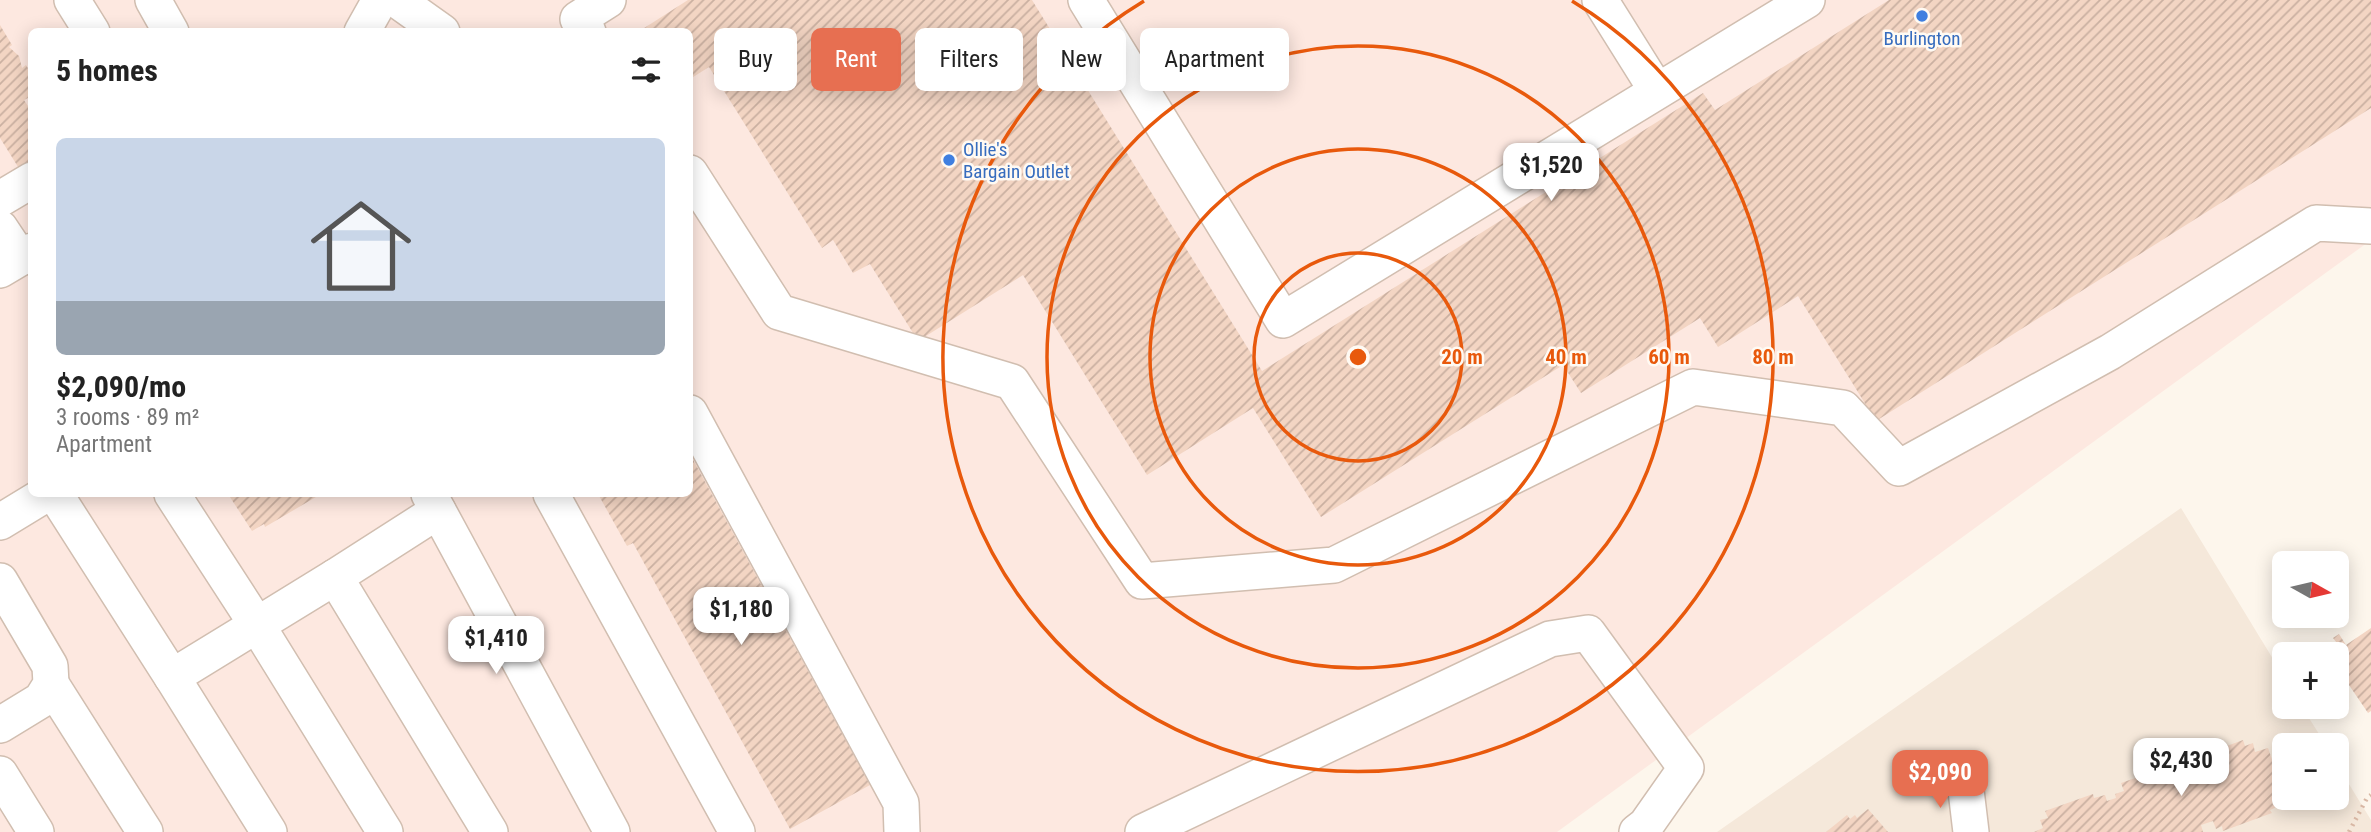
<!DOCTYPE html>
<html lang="en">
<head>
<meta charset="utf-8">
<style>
	:root { --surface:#fff; --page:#f2f2f2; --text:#222; --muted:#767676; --accent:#e76f51 }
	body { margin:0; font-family:"Roboto Condensed",sans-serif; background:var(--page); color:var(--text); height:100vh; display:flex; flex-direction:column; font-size:26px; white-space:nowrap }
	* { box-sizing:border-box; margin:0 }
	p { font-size:23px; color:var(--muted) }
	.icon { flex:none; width:38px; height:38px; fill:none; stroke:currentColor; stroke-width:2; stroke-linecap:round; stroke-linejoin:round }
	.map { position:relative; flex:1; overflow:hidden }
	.details { position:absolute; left:28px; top:28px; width:665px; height:469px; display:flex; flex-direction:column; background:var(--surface); border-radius:10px; box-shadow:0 4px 18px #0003 }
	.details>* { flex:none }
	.hud { position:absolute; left:714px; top:28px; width:665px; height:63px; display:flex; gap:14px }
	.needle { width:46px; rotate:98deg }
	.controls { position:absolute; left:2272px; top:551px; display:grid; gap:14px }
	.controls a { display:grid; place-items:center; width:77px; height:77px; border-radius:10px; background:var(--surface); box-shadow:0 4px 18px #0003; font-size:35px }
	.price { position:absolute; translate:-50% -60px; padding:0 16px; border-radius:14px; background:#fff; color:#222; font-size:23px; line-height:46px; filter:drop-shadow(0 2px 4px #0008) }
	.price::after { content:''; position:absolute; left:50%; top:42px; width:21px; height:16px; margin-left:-10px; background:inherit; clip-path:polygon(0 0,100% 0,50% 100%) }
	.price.active { background:var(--accent); color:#fff }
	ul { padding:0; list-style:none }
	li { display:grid; align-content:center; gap:14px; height:371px; padding:0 28px }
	li span { display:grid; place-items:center; height:217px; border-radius:10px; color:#555 }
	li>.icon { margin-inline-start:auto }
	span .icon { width:126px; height:126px; fill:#fffc; stroke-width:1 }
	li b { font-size:30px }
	h2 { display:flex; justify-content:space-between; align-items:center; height:84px; padding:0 28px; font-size:30px }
	.pill { padding:0 24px; border-radius:10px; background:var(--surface); box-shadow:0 4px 18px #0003; font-size:24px; line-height:63px }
	.pill.active { background:var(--accent); color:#fff }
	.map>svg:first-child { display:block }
</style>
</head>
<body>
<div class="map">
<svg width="2371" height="832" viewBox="0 0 2371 832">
	<defs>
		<pattern id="building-hatch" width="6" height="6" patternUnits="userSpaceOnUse" patternTransform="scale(1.75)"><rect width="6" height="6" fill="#f3d5c3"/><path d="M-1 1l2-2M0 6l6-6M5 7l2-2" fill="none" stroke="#cab0a1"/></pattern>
	</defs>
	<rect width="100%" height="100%" fill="#fdf6ec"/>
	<path fill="#f5e8da" d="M2181,508L2284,677V707H2302L2326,745L2284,746V798H2336V763L2371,820V832H1717Z"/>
	<path fill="#fde8e0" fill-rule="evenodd" d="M0,0H2371V240L1557,832H0ZM32,32H690V494H32Z"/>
	<g fill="url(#building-hatch)">
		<path d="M688,0H1032L1262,371L1703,93L1715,110L1889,0H2371V108L1876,421L1798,296L1718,347L1700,318L1581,393L1563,365L1321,517L1253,408L1147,475L1023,275L918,341L870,264L853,273L833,240L822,248L709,67L690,79V32H638Z"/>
		<path d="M0,25L12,45L9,47L19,56L22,68L26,65L32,75V96L24,100L32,112V168L20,170L0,138Z"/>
		<path d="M690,454L870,785L790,829L633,543L627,546L598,494H690Z"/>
		<path d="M228,494H321L265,527L264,524L252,531Z"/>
		<path d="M2371,628V711L2368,713L2336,666V654H2329L2340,647L2333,638L2339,634L2346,645Z"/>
		<path d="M2243,740L2245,746L2253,743L2255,752L2268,748L2284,794V797L2278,799L2281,805L2270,810L2272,813L2223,831L2222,826L2216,829L2213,821L2201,825L2203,832H2034L2043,828L2040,820L2048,818L2045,811L2093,794L2094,798L2105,795L2107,801L2116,798L2115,794L2124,791L2121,783L2167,767L2170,773L2180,770L2182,776L2195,772L2192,765L2199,762L2197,757Z"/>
		<path d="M1868,809L1888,832H1826L1847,815L1850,819L1855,815L1857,818Z"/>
	</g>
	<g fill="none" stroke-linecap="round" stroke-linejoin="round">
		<g stroke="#d1beb0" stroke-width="38">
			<g id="minor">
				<path d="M72,0L92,32"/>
				<path d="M153,0L171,32"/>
				<path d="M397,0L442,32"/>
				<path d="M1086,0L1283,320L1807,0"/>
				<path d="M1600,0L1657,91"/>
				<path d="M362,32L380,0"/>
				<path d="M588,32L578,19L608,0"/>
				<path d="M690,173L779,312L1012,382L1142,581L1334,565L1693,387L1843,408L1899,468L2110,352L2316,223L2371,226"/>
				<path d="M0,199L32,180"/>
				<path d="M0,228L20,258"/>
				<path d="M0,270L32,251"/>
				<path d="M690,413L901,803L902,832"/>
				<path d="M55,494L172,677L335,577"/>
				<path d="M172,494L257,625L385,832"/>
				<path d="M429,494L612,832"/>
				<path d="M551,494L737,832"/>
				<path d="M438,511L335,577L490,832"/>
				<path d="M0,522L46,494"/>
				<path d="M0,581L50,666L51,684L41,700L0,725"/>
				<path d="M172,677L269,832"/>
				<path d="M51,684L145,832"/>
				<path d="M0,774L36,832"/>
				<path d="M1965,782L1971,832"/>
				<path d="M1143,832L1550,639L1588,633L1686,768L1646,825L1637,832"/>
			</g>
		</g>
		<path stroke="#d9b8a5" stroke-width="4.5" stroke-dasharray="2 5" stroke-linecap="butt" d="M2349,832L2367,798L2371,795"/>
		<use href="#minor" stroke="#fff" stroke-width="35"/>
	</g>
	<g fill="none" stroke="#e8590c" stroke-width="3.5">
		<circle cx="1358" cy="357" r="104"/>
		<circle cx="1358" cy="357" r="208"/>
		<circle cx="1358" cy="357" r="311"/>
		<path d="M1572 1A415 415 0 1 1 1144 1"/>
	</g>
	<g fill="#3f7fe0" stroke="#fffaf3" stroke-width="2.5">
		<circle cx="1922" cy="16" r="7"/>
		<circle cx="949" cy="160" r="7"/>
	</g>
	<g text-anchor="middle" stroke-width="5" stroke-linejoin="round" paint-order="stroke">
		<g font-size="19" fill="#366cbe" stroke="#fffaf3">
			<text x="1922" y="45">Burlington</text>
			<text x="963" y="156" text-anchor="start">Ollie's<tspan x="963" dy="22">Bargain Outlet</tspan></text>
		</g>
	</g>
	<circle cx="1358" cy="357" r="10" fill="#e8590c" stroke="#fffaf3" stroke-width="3.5"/>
	<g font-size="21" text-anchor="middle" font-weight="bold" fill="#e8590c" stroke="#fffaf3" stroke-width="5" stroke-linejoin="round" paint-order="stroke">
		<text x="1462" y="364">20 m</text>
		<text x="1566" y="364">40 m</text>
		<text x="1669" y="364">60 m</text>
		<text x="1773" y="364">80 m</text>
	</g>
</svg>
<div class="controls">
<a><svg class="needle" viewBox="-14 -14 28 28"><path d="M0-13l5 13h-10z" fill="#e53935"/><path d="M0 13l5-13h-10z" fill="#767676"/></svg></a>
<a>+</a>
<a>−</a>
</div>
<b class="price" style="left:1551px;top:203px">$1,520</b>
<b class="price" style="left:741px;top:647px">$1,180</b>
<b class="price" style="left:496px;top:676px">$1,410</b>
<b class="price" style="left:2181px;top:798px">$2,430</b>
<b class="price active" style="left:1940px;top:810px">$2,090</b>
<div class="hud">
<a class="pill">Buy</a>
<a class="pill active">Rent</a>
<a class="pill">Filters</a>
<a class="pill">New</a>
<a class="pill">Apartment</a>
</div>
<section class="details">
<h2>5 homes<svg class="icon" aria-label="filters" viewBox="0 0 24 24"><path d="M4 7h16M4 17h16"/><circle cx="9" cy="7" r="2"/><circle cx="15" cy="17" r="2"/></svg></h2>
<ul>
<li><span style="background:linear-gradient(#c9d6e8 75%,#9aa5b1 0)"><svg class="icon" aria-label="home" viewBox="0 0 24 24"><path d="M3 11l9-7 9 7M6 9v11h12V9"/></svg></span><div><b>$2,090/mo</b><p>3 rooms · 89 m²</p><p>Apartment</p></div></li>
</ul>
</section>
</div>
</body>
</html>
